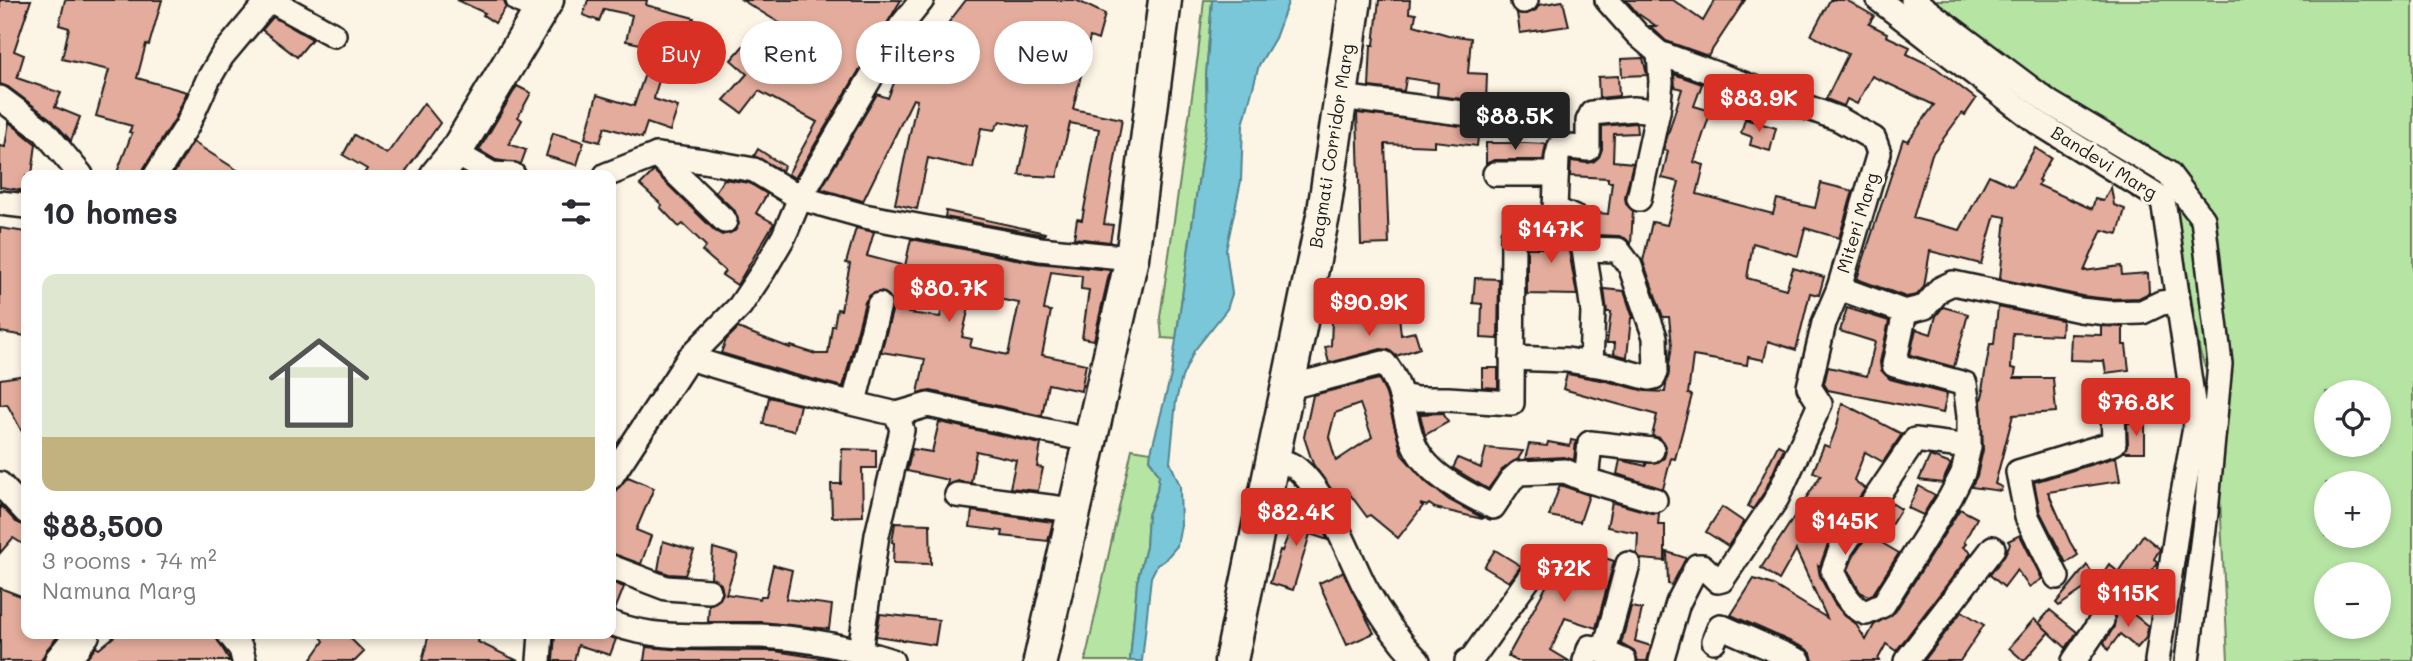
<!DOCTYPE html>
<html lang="en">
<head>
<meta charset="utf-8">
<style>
	:root { --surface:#fff; --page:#f2f2f3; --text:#2b2b33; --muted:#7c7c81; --line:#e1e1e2; --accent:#d93025 }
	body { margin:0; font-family:Mali,sans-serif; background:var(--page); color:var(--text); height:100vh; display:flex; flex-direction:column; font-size:26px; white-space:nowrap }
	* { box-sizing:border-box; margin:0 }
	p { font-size:23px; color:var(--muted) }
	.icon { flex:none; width:38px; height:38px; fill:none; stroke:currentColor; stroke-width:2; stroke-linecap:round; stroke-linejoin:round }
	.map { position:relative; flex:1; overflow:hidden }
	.drawer { position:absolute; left:21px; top:170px; width:595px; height:469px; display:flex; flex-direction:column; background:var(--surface); border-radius:14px; box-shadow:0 4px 10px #0003 }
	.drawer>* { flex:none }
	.hud { position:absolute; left:637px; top:21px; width:665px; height:63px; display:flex; gap:14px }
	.fabs { position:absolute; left:2314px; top:380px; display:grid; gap:14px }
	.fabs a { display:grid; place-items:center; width:77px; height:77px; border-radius:50%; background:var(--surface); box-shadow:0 4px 10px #0003; font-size:35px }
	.price { position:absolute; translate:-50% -60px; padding:0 16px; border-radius:7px; background:var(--accent); color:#fff; font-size:23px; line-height:46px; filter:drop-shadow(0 2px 4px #0008) }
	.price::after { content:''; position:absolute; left:50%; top:42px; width:21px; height:16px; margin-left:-10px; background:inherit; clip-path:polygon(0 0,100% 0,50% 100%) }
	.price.selected { background:#222; color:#fff }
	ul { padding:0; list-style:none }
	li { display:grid; align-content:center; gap:14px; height:371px; padding:0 21px }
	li+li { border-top:2px solid var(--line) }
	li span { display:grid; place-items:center; height:217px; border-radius:14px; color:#555 }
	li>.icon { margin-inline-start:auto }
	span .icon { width:126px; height:126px; fill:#fffc; stroke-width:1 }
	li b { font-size:30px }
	h2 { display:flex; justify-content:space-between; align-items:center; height:84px; padding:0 21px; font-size:30px }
	.chip { padding:0 24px; border-radius:32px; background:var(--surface); box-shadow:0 4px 10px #0003; font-size:24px; line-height:63px }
	.chip.selected { background:var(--accent); color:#fff }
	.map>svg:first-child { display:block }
</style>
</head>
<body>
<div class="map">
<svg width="2413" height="661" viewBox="0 0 2413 661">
	<rect width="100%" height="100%" fill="#fcf5e5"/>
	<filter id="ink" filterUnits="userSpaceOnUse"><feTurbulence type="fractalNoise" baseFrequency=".0143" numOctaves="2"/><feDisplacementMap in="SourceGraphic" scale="14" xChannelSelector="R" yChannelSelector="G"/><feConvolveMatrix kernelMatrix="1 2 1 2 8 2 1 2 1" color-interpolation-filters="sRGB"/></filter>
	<g filter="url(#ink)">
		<g fill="#b6e4a3" stroke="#698060" stroke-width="2" fill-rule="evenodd">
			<path d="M1204,0H1212L1206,76L1207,119L1176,339L1162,338L1160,317L1198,55Z"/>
			<path d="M1901,0H2413V661H2228L2217,437L2207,373L2200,352L2170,167L1988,61ZM2326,392H2378V444H2326ZM2326,483H2378V536H2326ZM2326,574H2378V626H2326Z"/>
			<path d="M1132,449L1151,452L1150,460L1159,475L1157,491L1148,515L1146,547L1137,582L1130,661H1085Z"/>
		</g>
		<path fill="#7ac7d9" stroke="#54838d" stroke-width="2" d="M1212,0H1289L1275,38L1259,65L1243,125L1241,181L1226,250L1232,294L1227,309L1194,351L1182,377L1176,401L1170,462L1180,486L1181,525L1177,546L1164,561L1157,565L1151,577L1142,661H1130L1137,582L1146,547L1148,515L1157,491L1159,475L1150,460L1151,452L1171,375L1207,119L1206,76Z"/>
		<g fill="#e4ac9c" stroke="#1c1c1c" stroke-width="2" fill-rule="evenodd">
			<path d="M0,0H31L14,51L24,55L17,78L61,93L55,107L80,117L71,141L52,120L8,87L0,84Z"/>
			<path d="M65,0H162L149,45L146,44L137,78L187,92L175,119L144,168L142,175H116L132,133L129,132L132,126L96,116L109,70L62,59L69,28L59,25Z"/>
			<path d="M457,0H504L506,7L495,23L483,15L485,13Z"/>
			<path d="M588,0H647L646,5L694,18L690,34L674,30L655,94L654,99L678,107L670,131L647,123L642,138L605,127L600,142L585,138L597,95L634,106L654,47L626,41L632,15L604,9L599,21L583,15Z"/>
			<path d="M742,0H901L795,178L788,174L817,122L759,91L742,113L724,100L747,74L731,60L744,45L763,62L786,27Z"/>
			<path d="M966,0H1076L1105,14L1098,40L1090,37L1073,109L1122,119L1104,224L1113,225L1110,242L1074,238L1077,219L1082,220L1099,129L1070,123L1057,177L1019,175L1029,127L1000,121L994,130L981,128L973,168L928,158L917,209L895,204L917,100L913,99L863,201L821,189L877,94L888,98L906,53L909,54L917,33L935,40Z"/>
			<path d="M1379,0H1410L1409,13L1416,14L1414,25L1448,35L1471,38L1468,73L1487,74L1486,104L1479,101L1437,96L1438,83L1406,78L1404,91L1369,87L1371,45H1374Z"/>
			<path d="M1626,0H1673L1703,21L1715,0H1745L1708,56L1666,41L1650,26H1656L1637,13Z"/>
			<path d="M1830,0H1846L1874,16L1869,24L1887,33L1886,36L1910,47L1907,54L1936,68L1976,99L1965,115L1962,113L1932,154L1913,218L1960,230L1989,175L2013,186L2035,148L2051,158L2038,180L2040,181L2038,185L2092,209L2095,199L2103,201L2111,187L2114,205L2125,209L2118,234L2102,230L2084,271L2121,266L2122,275L2148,273L2149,293L2139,298L2109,299L2082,296L2000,279L2006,217L1995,215L1981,264L1930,251L1924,287L1917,295L1906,297L1857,279L1903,139L1908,141L1934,105L1872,76L1857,104L1847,99L1844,106L1826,99L1848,54L1811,35Z"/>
			<path d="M1563,1L1569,26L1520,33L1517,13L1527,14L1536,10L1539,5Z"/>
			<path d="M273,17L312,39L297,57L262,30Z"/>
			<path d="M1643,58L1647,75L1622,76L1621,59Z"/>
			<path d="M1674,74L1702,84L1694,106L1711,111L1694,162L1704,165L1697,194L1773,214L1777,199L1815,208L1821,183L1853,191L1839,238L1805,228L1798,256L1753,243L1747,278L1786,289L1793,268L1824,277L1819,295L1810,293L1796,350L1768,341L1764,360L1748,357L1747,365L1693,356L1688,394L1692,395L1675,459L1671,458L1663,489L1617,474L1620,460L1646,466V463L1658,462L1664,458L1666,451L1664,444L1660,438L1652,436L1657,415L1563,389L1567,374L1606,381L1645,391L1665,392L1672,345L1669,317H1663L1643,261L1652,222L1667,225L1679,182L1662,178L1668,151L1664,150L1665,144L1682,89L1675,87Z"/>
			<path d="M1618,76L1619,96L1599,98L1598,77Z"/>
			<path d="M517,86L531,93L518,117L522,120L509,144L526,150L521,164L496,160L479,150Z"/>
			<path d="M1735,97L1759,105L1755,120L1730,113Z"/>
			<path d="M424,103L440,123L403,175H363L367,169L343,155L354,135L387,154Z"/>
			<path d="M1357,113L1479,128L1477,146L1434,141V146L1385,144L1389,244L1361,245Z"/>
			<path d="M1745,119L1776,128L1770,151L1750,145L1752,137L1741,133Z"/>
			<path d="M9,122L36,144L32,175H26V191L0,187V146L5,147Z"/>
			<path d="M1636,123L1637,133L1614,134L1613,161L1633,163L1625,197L1626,204L1633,211L1631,244L1625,238L1619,236L1595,235L1589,212L1608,214L1612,182H1608V178L1570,176L1571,161L1587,163L1593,162L1599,157L1602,149V126Z"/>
			<path d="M553,133L584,142L577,165L546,156Z"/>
			<path d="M193,142L245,175H173Z"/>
			<path d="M1486,143H1526L1546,144L1543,160H1495L1486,164Z"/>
			<path d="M758,149L784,166L782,171L754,156Z"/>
			<path d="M654,171L715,231L722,235L735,231L739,224L735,211L715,192L724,179L749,183L767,194L756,213L774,223L737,285L722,275L725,271L702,251L706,246L683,224L679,227L660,207L662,205L640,185Z"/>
			<path d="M946,211L1045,233L1044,235L945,217Z"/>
			<path d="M1544,223H1552L1565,229L1577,295L1527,294V248H1546Z"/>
			<path d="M0,228L26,232V336L0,332Z"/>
			<path d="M856,228L874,232L867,256L905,266L911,239L1037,263L1110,270L1094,340L1082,338L1089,290L1081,289L1082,276L1051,272L1044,310L1051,311L1042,355L1086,364L1081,391L1048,384L1042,416L931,391L918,393L925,359L881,352L893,308L889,296L882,291L870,295L865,302L843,387L792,374L721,353L726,340L738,328L790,348L791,346L816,354H828L832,326H834L837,309L841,310L850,264L846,263ZM915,283L947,289L940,317L908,313ZM972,294L1019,303L1008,355L970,347L972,339L962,337Z"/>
			<path d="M1475,278L1499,279L1498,339L1481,338L1482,304L1473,303Z"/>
			<path d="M1604,289L1624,291L1633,318H1631L1627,357L1614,354L1615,343H1607L1611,312H1607Z"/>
			<path d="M1943,307L1968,314L1954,367L1910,355L1916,329L1931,334L1936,316Z"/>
			<path d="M1998,307L2062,320L2061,335L2013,333L2011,368L2016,369L2014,378H2053L2056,412L2013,415L1995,484L2002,487L2001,491L1971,487L1977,476L1983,450L1981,400L1984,390H1982L1990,344H1994Z"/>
			<path d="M1847,308L1889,321L1880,362L1881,370L1890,379L1947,394L1943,413L1828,390L1824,384L1828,367L1867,376L1875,342L1840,331Z"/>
			<path d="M1399,315L1401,335L1415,332L1420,348L1396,356L1389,350L1381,349L1329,363L1325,347L1331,346L1332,319H1357Z"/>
			<path d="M2101,326L2123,327V345H2126L2129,370L2106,373L2104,361L2070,360L2071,334L2101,335Z"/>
			<path d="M1482,368H1498V388L1482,387Z"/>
			<path d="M26,375V439L7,404L0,405V379Z"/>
			<path d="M1379,379L1386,394L1402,455L1426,482L1449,500L1483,518L1482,519L1435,508L1429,504L1427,506L1420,504L1423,506L1398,538L1370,515L1367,517L1346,489L1334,493L1313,464L1304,437L1313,395ZM1360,404L1372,437L1336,461L1329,437L1335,413Z"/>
			<path d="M769,397L800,405L794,431L763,424Z"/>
			<path d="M1842,403L1902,434L1883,462L1865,452L1854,480L1865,489L1829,541L1820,566L1818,565L1820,577L1834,603L1845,616L1855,623L1866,640L1874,625L1895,612L1960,509L1977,518L1964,542L1966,544L1963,547L1971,553L1896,651L1886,644L1878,659L1879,661H1813L1811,653L1805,648L1731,615L1754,579L1773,585L1827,618L1796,550L1779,580L1761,568L1821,475L1813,472L1824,445L1829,447L1837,426Z"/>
			<path d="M1443,413L1448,422L1425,435L1420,414Z"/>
			<path d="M939,422L1041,444L1037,467L1043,468L1038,491L1010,488L1016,460L976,451L971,483L958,481L947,486L948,480L907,471L912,449L932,452Z"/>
			<path d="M2127,423H2145V452H2124L2128,443Z"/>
			<path d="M1571,440L1576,441L1574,460L1564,457L1525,459L1529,444L1547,446L1548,442L1570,446Z"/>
			<path d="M1778,445L1784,448L1765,491L1753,509L1748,506Z"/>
			<path d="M1486,448L1523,451L1518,459L1502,470L1488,489L1453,468L1458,458L1481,468Z"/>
			<path d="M842,449L876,450V468H862L863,516L832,517L831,484H841Z"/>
			<path d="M1930,456L1951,464L1942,483L1919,480Z"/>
			<path d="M2116,457L2120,481L2048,492L2070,542L2078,555L2066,563L2040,512L2034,482Z"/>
			<path d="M628,477L654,488L636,530L651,536L641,564L611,553V503L616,490Z"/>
			<path d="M1560,485L1589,495L1580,522L1549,516Z"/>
			<path d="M1919,486L1935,495L1923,515L1908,508Z"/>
			<path d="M1612,502L1651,513H1659L1658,525H1665V561L1641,559L1637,554L1638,533L1607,527Z"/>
			<path d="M1890,502L1901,509L1886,533L1887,534L1882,543L1899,553L1873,594L1868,596L1860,592L1848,570L1854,555Z"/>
			<path d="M0,505L16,522L26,526V546L13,538L0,553Z"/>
			<path d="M1300,505L1311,509L1328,540L1310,534L1293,590L1270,583L1280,550L1282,551Z"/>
			<path d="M1722,507L1744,522L1728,546L1706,532Z"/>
			<path d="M972,511L1053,522L1048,541L1002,536L1003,531L970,527Z"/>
			<path d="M895,523L930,524L931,564L893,563L894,543L892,542Z"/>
			<path d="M2020,535L2042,579L2029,587L2017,570L2004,587L1990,575L2004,556L2010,544L2008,541Z"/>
			<path d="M2143,535L2160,549L2154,559L2158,562L2128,606L2097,582L2109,564L2118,572Z"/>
			<path d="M663,541L694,551L685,575L669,574L658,570Z"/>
			<path d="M1568,546L1614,561L1596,628L1565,618L1551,650L1569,661H1516L1508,656L1553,574L1551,573Z"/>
			<path d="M713,548L738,555L726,594L760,599L761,596H766L773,565L792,570L786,599L832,605L829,629L761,622H708L709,605L720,599L723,593L721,584L711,577Z"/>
			<path d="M1495,550L1521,566L1509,582L1484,567Z"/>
			<path d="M1667,552L1686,558L1672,585L1668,584Z"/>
			<path d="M2087,565L2097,580L2059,606L2056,603Z"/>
			<path d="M1343,572L1374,633L1347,645L1319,583Z"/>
			<path d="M611,582L624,587L615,610L611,609Z"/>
			<path d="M0,588L26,598V634H60L47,649L41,661H0Z"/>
			<path d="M2123,606L2148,626L2146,638L2137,648L2120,634L2108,650L2104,643L2114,627L2115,615Z"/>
			<path d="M1631,607L1642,609L1635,641L1651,646L1647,661H1638L1635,652L1621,644Z"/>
			<path d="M2050,610L2077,632L2066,648L2039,623Z"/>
			<path d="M1962,611L1984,625L1960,661H1924Z"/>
			<path d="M880,614L939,620L935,645L876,636Z"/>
			<path d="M2034,619L2049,632L2024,661L2009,648Z"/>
			<path d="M117,634H214L230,661H85L96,647L99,649Z"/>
			<path d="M319,634H346L364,652L355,661H310L324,641Z"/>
			<path d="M429,634H460L479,639L478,642L518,661H422Z"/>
			<path d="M555,634H602L616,639L610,655L578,645L574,661H553Z"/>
			<path d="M646,647L684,650L775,651L839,661H644Z"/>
		</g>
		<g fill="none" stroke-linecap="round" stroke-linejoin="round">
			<g stroke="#1c1c1c" stroke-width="28">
				<g id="street">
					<path d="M270,0L334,35"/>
					<path d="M518,0L540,10"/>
					<path d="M1607,0L1637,34L1659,53L1839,119L1874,139L1879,153L1839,288L1824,323L1809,387L1820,404L1777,498L1722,580L1718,581L1702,566H1697L1678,603L1661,661"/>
					<path d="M1879,0L2037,122L2163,200L2196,422L2178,521L2157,661"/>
					<path d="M1913,0L2050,103L2168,173L2203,219L2220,364L2206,513L2187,661"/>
					<path d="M1523,1L1526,0"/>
					<path d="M1341,97L1477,115"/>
					<path d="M0,98L44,131L81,175"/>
					<path d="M455,153L492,174L513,175"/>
					<path d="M657,155L725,221"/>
					<path d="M1495,174H1556"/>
					<path d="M156,175L187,126L208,80L222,56L269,0"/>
					<path d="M606,175L657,155L704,161L754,170L800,198L864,216L1040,249L1132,258"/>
					<path d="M1639,199L1658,111"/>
					<path d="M0,203L26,206"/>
					<path d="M1584,249L1593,311L1591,364"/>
					<path d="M1839,288L1905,312L1894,365L1965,384L1969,416V447L1963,473L1950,498L1883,605L1866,613C1849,607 1840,586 1833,571L1841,549L1915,440L1969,447"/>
					<path d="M1905,312L1925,307L1940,289L1953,283L2080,310L2108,313L2142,312L2161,303L2178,301"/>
					<path d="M689,358L788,388L897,414L902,430L877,535L860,651"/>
					<path d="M1512,358L1567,360L1609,367L1649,378L1654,377L1656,372L1655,337L1630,266L1618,250L1584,249L1577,219L1555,209L1557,158L1560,146L1588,149V121L1592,113L1633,109L1658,111L1661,82L1659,53"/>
					<path d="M1289,387L1384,363C1403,383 1403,414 1412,439C1423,473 1463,492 1493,507L1511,480L1519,473L1565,471L1586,480L1655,500"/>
					<path d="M1401,396L1417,399H1448L1512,403L1513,236"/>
					<path d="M854,402L879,305"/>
					<path d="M897,414L928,405L1088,440"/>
					<path d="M1271,464C1274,463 1278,462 1281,462C1316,463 1350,559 1365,587C1379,613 1398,640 1418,661"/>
					<path d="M611,477L689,358L740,306L764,270L784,236L800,198L901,26L922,0"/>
					<path d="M1586,480L1590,443L1652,450"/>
					<path d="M0,484L26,512"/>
					<path d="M957,495L1073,510"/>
					<path d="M611,567L666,588L709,591"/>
					<path d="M2057,577L2027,517L2018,472L2114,443L2113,408L2194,406"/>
					<path d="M611,623C660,642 708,634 760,636C804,638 849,647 892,661"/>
					<path d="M229,634L241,649L244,661"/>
					<path d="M1714,641L1720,626L1799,661"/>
					<path d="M539,661L541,634"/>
					<path d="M1467,661L1471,660L1537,567"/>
					<path d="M1585,661L1590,647L1604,652"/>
					<path d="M1624,661L1604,652L1628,564"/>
					<path d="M1906,661L1993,548"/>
					<path d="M2074,661L2102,620"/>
				</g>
			</g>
			<g stroke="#1c1c1c" stroke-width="37">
				<g id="secondary">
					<path d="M437,175L455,153L547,0"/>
					<path d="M61,661L83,634"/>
					<path d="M1040,661L1132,258L1165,0"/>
					<path d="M1231,661L1324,211L1355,0"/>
				</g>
			</g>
			<use href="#street" stroke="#fcf5e5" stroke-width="23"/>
			<use href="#secondary" stroke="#fcf5e5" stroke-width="32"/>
		</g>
	</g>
	<g text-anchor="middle" stroke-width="6" stroke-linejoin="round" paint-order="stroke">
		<g font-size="18" fill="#1c1c1c" stroke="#fcf5e5">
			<text transform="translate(1332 146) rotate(-81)" y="6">Bagmati Corridor Marg</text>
			<text transform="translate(2104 163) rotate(32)" y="6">Bandevi Marg</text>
			<text transform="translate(1858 223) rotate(-73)" y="6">Miteri Marg</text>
		</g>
	</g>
</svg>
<div class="fabs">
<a><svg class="icon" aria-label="locate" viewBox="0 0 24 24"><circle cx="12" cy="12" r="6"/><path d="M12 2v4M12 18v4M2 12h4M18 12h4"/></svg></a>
<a>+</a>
<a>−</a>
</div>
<b class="price" style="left:1759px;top:134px">$83.9K</b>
<b class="price selected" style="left:1515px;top:152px">$88.5K</b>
<b class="price" style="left:1551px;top:265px">$147K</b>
<b class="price" style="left:949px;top:324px">$80.7K</b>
<b class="price" style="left:1369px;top:338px">$90.9K</b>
<b class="price" style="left:2136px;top:438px">$76.8K</b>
<b class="price" style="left:1296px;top:548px">$82.4K</b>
<b class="price" style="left:1845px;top:557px">$145K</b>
<b class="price" style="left:1564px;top:604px">$72K</b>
<b class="price" style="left:2128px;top:629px">$115K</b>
<div class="hud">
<a class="chip selected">Buy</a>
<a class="chip">Rent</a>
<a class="chip">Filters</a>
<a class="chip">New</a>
</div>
<section class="drawer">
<h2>10 homes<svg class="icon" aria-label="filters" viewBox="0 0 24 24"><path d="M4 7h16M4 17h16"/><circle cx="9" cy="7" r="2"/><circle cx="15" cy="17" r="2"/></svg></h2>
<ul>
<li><span style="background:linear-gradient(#dfe7d0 75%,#c2b280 0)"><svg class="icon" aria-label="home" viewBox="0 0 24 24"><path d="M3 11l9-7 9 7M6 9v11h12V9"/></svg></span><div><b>$88,500</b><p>3 rooms · 74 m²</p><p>Namuna Marg</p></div></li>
</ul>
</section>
</div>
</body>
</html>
